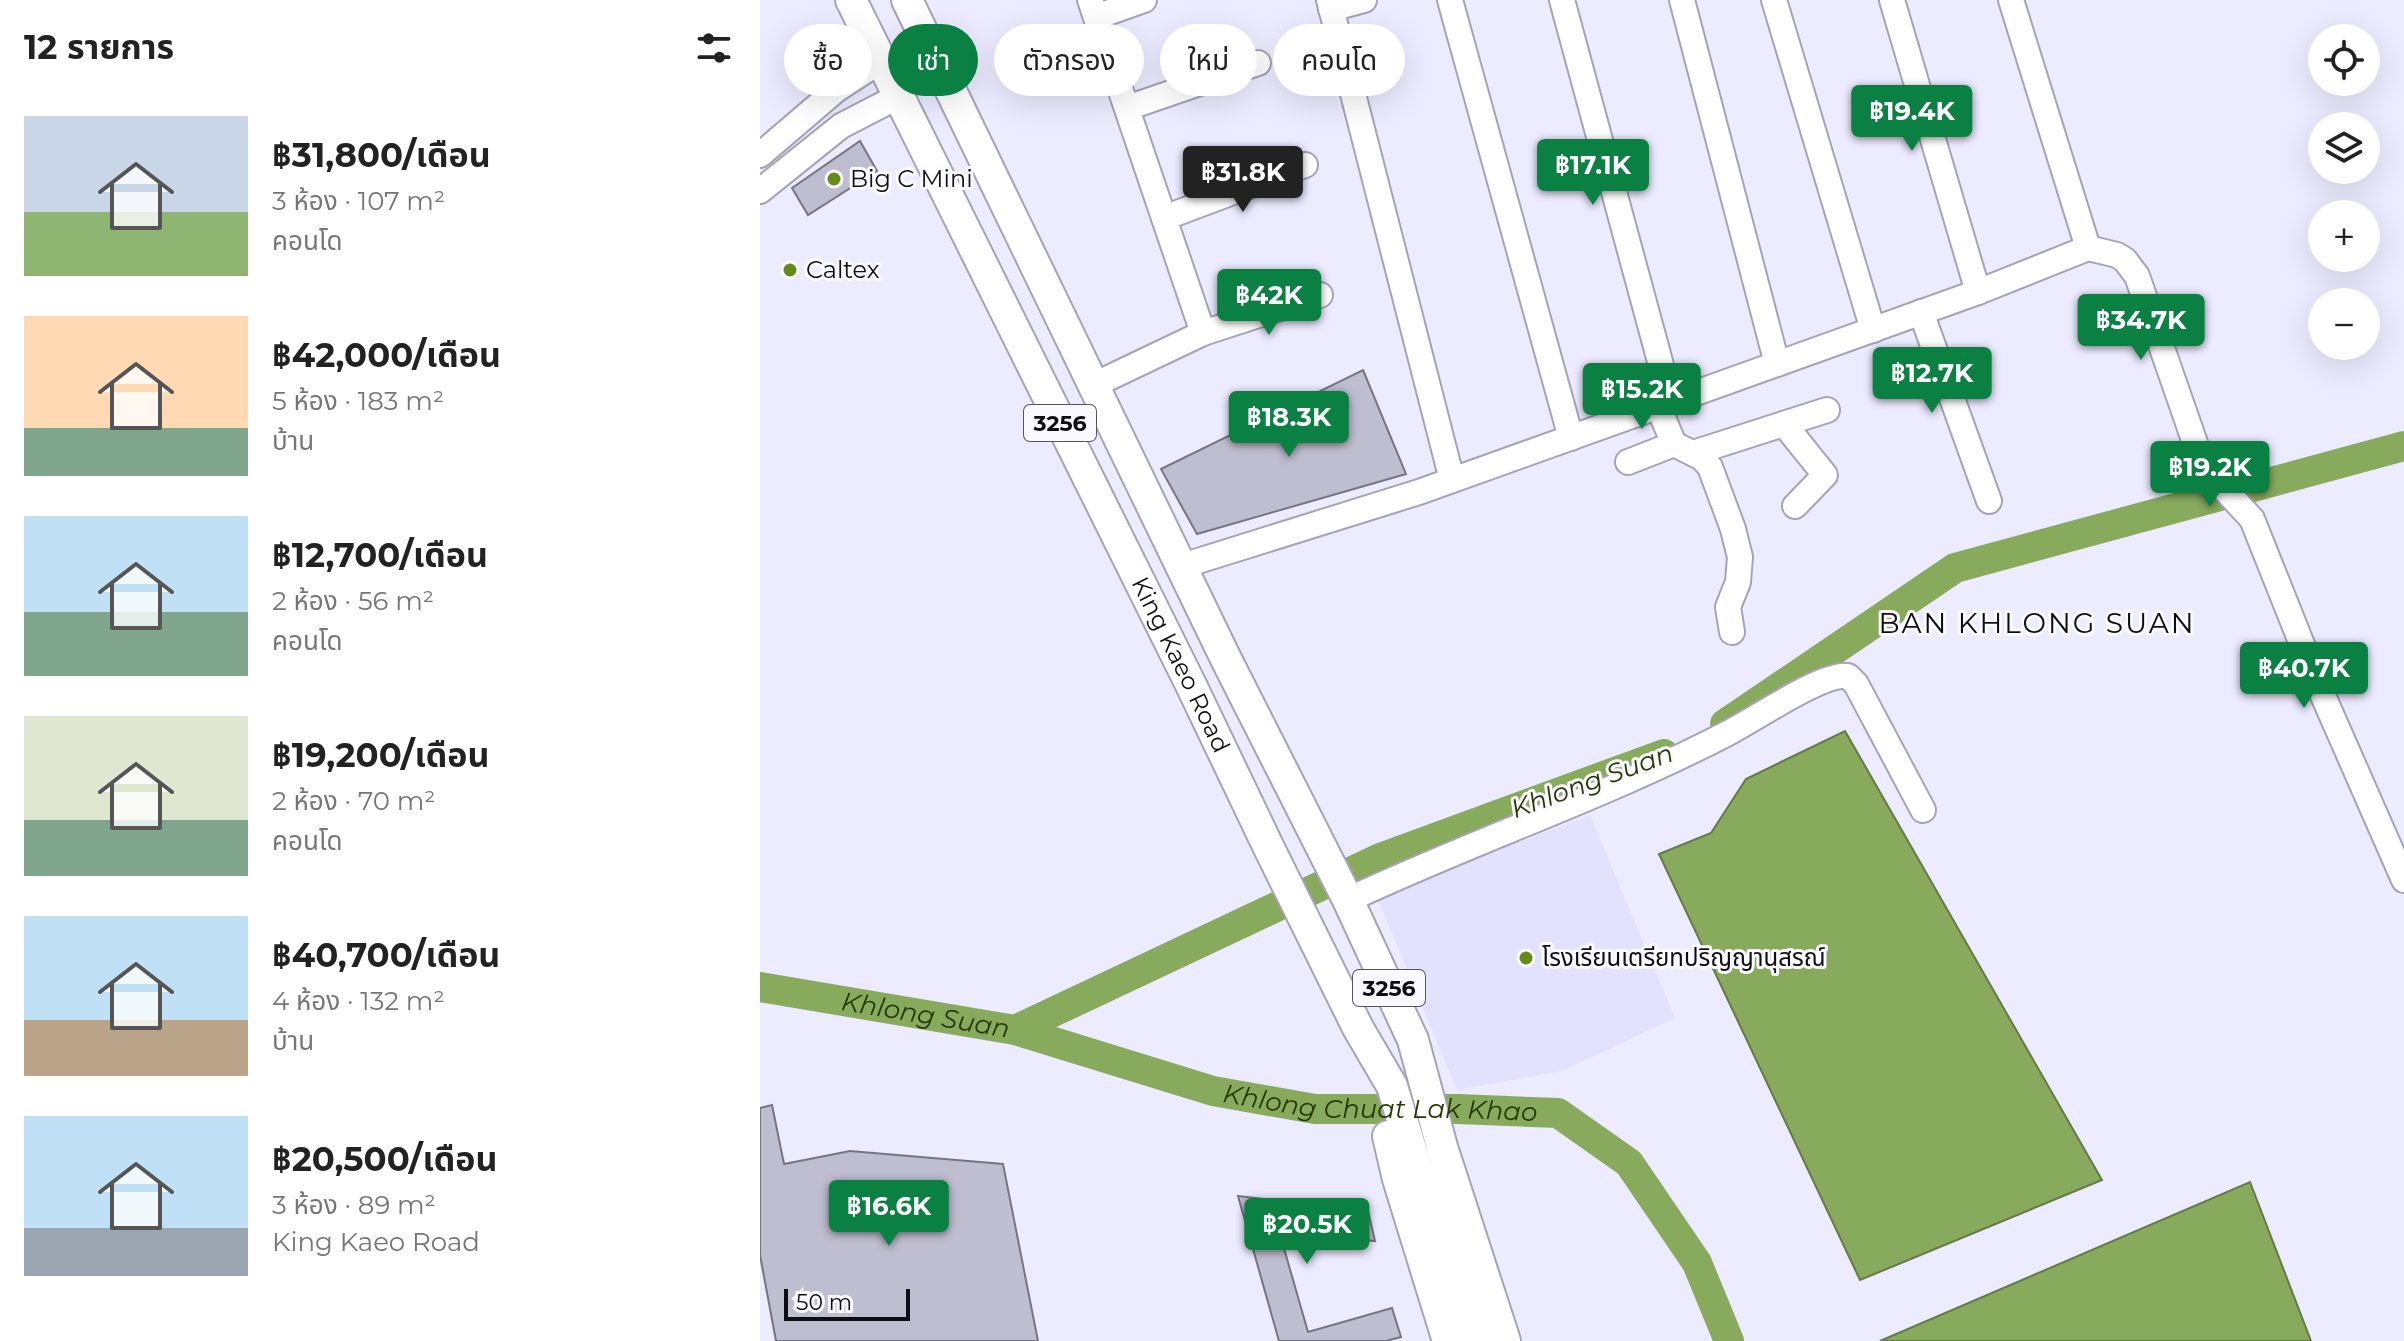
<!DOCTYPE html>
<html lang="th">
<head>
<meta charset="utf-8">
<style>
	:root { --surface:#fff; --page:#f2f2f2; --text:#222; --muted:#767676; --accent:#0b8043 }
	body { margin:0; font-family:Montserrat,"Noto Sans Thai",sans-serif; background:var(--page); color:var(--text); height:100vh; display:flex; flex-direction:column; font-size:30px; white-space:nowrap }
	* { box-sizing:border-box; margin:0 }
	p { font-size:26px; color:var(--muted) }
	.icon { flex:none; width:44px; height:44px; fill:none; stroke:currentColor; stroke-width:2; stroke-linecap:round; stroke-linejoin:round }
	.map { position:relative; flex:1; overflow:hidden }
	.side { display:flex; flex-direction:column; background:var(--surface); width:760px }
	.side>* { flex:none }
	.guide { position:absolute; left:24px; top:24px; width:760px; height:72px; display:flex; gap:16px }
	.controls { position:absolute; left:1548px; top:24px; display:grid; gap:16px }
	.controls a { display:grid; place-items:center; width:72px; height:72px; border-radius:50%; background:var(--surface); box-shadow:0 8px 32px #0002; font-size:40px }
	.scale { position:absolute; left:24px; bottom:20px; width:126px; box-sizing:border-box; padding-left:8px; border:4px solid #0d0d13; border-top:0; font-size:22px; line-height:28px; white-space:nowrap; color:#0d0d13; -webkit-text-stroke:6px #fafafe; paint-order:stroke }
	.price { position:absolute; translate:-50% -68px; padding:0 18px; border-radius:8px; background:var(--accent); color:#fff; font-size:26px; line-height:52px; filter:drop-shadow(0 2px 4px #0008) }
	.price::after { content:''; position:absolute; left:50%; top:48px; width:24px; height:18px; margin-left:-12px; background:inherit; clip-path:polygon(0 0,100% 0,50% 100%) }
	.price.active { background:#222; color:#fff }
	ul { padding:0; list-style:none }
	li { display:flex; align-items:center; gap:24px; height:200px; padding:0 24px }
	li span { display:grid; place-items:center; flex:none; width:224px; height:160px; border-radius:0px; color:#555 }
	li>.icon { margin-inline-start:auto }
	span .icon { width:96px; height:96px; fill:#fffc; stroke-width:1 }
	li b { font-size:34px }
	h2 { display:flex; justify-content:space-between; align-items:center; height:96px; padding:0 24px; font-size:34px }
	.tag { padding:0 28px; border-radius:36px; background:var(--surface); box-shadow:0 8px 32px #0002; font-size:28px; line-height:72px }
	.tag.active { background:var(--accent); color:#fff }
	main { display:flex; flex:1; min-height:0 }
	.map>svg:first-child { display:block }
</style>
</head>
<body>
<main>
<section class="side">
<h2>12 รายการ<svg class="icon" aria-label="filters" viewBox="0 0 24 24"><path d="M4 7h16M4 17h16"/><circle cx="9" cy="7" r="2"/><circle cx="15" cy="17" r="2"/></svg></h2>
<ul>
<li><span style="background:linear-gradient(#c9d6e8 60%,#8fb573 0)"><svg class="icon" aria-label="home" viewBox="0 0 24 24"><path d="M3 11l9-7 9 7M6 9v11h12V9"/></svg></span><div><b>฿31,800/เดือน</b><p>3 ห้อง · 107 m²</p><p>คอนโด</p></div></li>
<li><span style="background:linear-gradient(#ffd9b3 70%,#7fa58c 0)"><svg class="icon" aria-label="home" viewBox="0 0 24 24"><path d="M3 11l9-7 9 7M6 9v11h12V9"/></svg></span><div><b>฿42,000/เดือน</b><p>5 ห้อง · 183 m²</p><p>บ้าน</p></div></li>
<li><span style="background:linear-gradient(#bfe0f5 60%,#7fa58c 0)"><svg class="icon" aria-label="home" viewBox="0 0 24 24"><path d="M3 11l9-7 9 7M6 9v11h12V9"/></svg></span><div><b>฿12,700/เดือน</b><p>2 ห้อง · 56 m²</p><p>คอนโด</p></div></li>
<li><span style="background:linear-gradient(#dfe7d0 65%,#7fa58c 0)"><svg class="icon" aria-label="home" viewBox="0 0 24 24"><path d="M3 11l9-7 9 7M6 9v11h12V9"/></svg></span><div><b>฿19,200/เดือน</b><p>2 ห้อง · 70 m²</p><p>คอนโด</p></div></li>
<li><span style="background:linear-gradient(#bfe0f5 65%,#b9a48a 0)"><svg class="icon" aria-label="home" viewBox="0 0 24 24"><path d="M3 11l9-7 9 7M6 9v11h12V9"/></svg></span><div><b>฿40,700/เดือน</b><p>4 ห้อง · 132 m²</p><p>บ้าน</p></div></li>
<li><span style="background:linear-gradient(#bfe0f5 70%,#9aa5b1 0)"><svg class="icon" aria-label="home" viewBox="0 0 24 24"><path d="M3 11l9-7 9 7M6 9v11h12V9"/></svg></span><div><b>฿20,500/เดือน</b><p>3 ห้อง · 89 m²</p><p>King Kaeo Road</p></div></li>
</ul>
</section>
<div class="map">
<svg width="1644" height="1341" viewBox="0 0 1644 1341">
	<rect width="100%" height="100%" fill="#ecebff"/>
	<path fill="#e3e2fe" d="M830,815L915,1018L802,1071L697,1090L617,897Z"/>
	<g fill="#88aa5c" stroke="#637b46" stroke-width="2">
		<path d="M1085,731L1342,1180L1100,1280L899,854L951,833L986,779Z"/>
		<path d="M1490,1182L1551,1341H1120Z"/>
	</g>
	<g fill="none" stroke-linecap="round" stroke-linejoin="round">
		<g stroke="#88aa5c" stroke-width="30">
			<path d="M965,724L1195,568L1644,446"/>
			<path id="s1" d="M0,987L255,1030L453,1091L555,1109H698L798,1113L869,1163L937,1263L969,1341"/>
			<path d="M255,1030L620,858L904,754"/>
		</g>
	</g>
	<g fill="#bfbed1" stroke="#757586" stroke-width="2">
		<path d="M100,141L117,171L48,215L32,188Z"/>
		<path d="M603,370L646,474L437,534L401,469Z"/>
		<path d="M12,1105L24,1164L90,1151L243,1164L278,1341H16L0,1255V1108Z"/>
		<path d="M478,1196L608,1211L615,1241L519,1231L548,1332L632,1308L641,1337L626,1341H519Z"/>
	</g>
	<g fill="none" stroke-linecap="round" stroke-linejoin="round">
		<g stroke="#a5a4b7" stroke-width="28">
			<g id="minor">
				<path d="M330,0L443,333L334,385"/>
				<path d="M569,0L692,480"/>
				<path d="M690,0L811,438"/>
				<path d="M802,0L911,402"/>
				<path d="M922,0L1017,364"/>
				<path d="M1014,0L1113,330"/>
				<path d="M1132,0L1218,292"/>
				<path d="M1251,0L1328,248"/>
				<path d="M571,9L604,0"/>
				<path d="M336,17L384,0"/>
				<path d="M367,108L498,63"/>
				<path d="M0,155L76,90L122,60"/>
				<path d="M0,191L81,126L139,96"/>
				<path d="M404,218L545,165"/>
				<path d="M1161,312L1229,501"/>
				<path d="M443,333L560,295"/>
				<path d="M898,406L914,444L942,458L950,467L973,529L980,557L978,582L968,607L972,632"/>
				<path d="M1024,424L1065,475L1035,506"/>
				<path d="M933,453L1067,410"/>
				<path d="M868,462L914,444"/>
				<path d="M422,566L659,492L1218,292L1328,248L1357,255L1365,260L1377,276L1443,466L1492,519L1557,682L1644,880"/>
				<path d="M588,900C713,841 845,797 968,733C994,720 1063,672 1088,676L1096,684L1163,810"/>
			</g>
		</g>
		<g stroke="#a5a4b7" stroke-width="34">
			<g id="major">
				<path id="s2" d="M91,0L431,685L508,846L598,1028L632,1086L652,1152L718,1341"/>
				<path d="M147,0L465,657L588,900L653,1040L682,1147L745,1341"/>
				<path d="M628,1136L638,1179L688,1341"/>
			</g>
		</g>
		<use href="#minor" stroke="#fff" stroke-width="24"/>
		<use href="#major" stroke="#fff" stroke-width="30"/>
	</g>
	<g fill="#628b17" stroke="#fafafe" stroke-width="3">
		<circle cx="74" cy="179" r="8"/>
		<circle cx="30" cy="270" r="8"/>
		<circle cx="766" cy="958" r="8"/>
	</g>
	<g text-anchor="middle" stroke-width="6" stroke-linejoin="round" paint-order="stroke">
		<g fill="#fafafe" stroke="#54545a" stroke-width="2">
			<rect x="264" y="405" width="72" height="36" rx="6"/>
			<rect x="593" y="970" width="72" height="36" rx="6"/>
		</g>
		<g font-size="22" font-weight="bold" fill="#0d0d13">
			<text x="300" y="431">3256</text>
			<text x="629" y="996">3256</text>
		</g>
		<g font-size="24" fill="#0d0d13" stroke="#fafafe" text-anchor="start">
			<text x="90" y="187">Big C Mini</text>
			<text x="46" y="278">Caltex</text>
			<text x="782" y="966">โรงเรียนเตรียทปริญญานุสรณ์</text>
		</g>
		<g font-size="24" fill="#0d0d13" stroke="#fafafe">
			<text dy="8" stroke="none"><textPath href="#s2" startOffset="742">King Kaeo Road</textPath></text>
		</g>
		<g font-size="26" font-style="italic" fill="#243900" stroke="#fafafe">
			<text transform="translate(832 781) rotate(-20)" y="9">Khlong Suan</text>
			<text dy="9" stroke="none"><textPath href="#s1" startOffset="168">Khlong Suan</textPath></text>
			<text dy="9" stroke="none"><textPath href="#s1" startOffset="634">Khlong Chuat Lak Khao</textPath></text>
		</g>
		<g font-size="28" letter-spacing="2" fill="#0d0d13" stroke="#fafafe">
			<text x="1277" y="633">BAN KHLONG SUAN</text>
		</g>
	</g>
</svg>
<div class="controls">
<a><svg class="icon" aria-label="locate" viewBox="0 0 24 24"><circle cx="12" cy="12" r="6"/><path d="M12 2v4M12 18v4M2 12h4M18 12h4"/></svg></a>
<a><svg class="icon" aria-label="layers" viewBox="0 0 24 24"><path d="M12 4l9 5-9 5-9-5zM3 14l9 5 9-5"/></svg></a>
<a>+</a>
<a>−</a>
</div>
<div class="scale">50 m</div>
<b class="price" style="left:1152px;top:153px">฿19.4K</b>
<b class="price" style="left:833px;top:207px">฿17.1K</b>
<b class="price active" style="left:483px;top:214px">฿31.8K</b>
<b class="price" style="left:509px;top:337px">฿42K</b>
<b class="price" style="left:1381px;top:362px">฿34.7K</b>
<b class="price" style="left:1172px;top:415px">฿12.7K</b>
<b class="price" style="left:882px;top:431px">฿15.2K</b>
<b class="price" style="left:529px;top:459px">฿18.3K</b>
<b class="price" style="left:1450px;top:509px">฿19.2K</b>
<b class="price" style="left:1544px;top:710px">฿40.7K</b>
<b class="price" style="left:129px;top:1248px">฿16.6K</b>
<b class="price" style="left:547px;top:1266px">฿20.5K</b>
<div class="guide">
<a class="tag">ซื้อ</a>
<a class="tag active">เช่า</a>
<a class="tag">ตัวกรอง</a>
<a class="tag">ใหม่</a>
<a class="tag">คอนโด</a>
</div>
</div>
</main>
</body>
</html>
